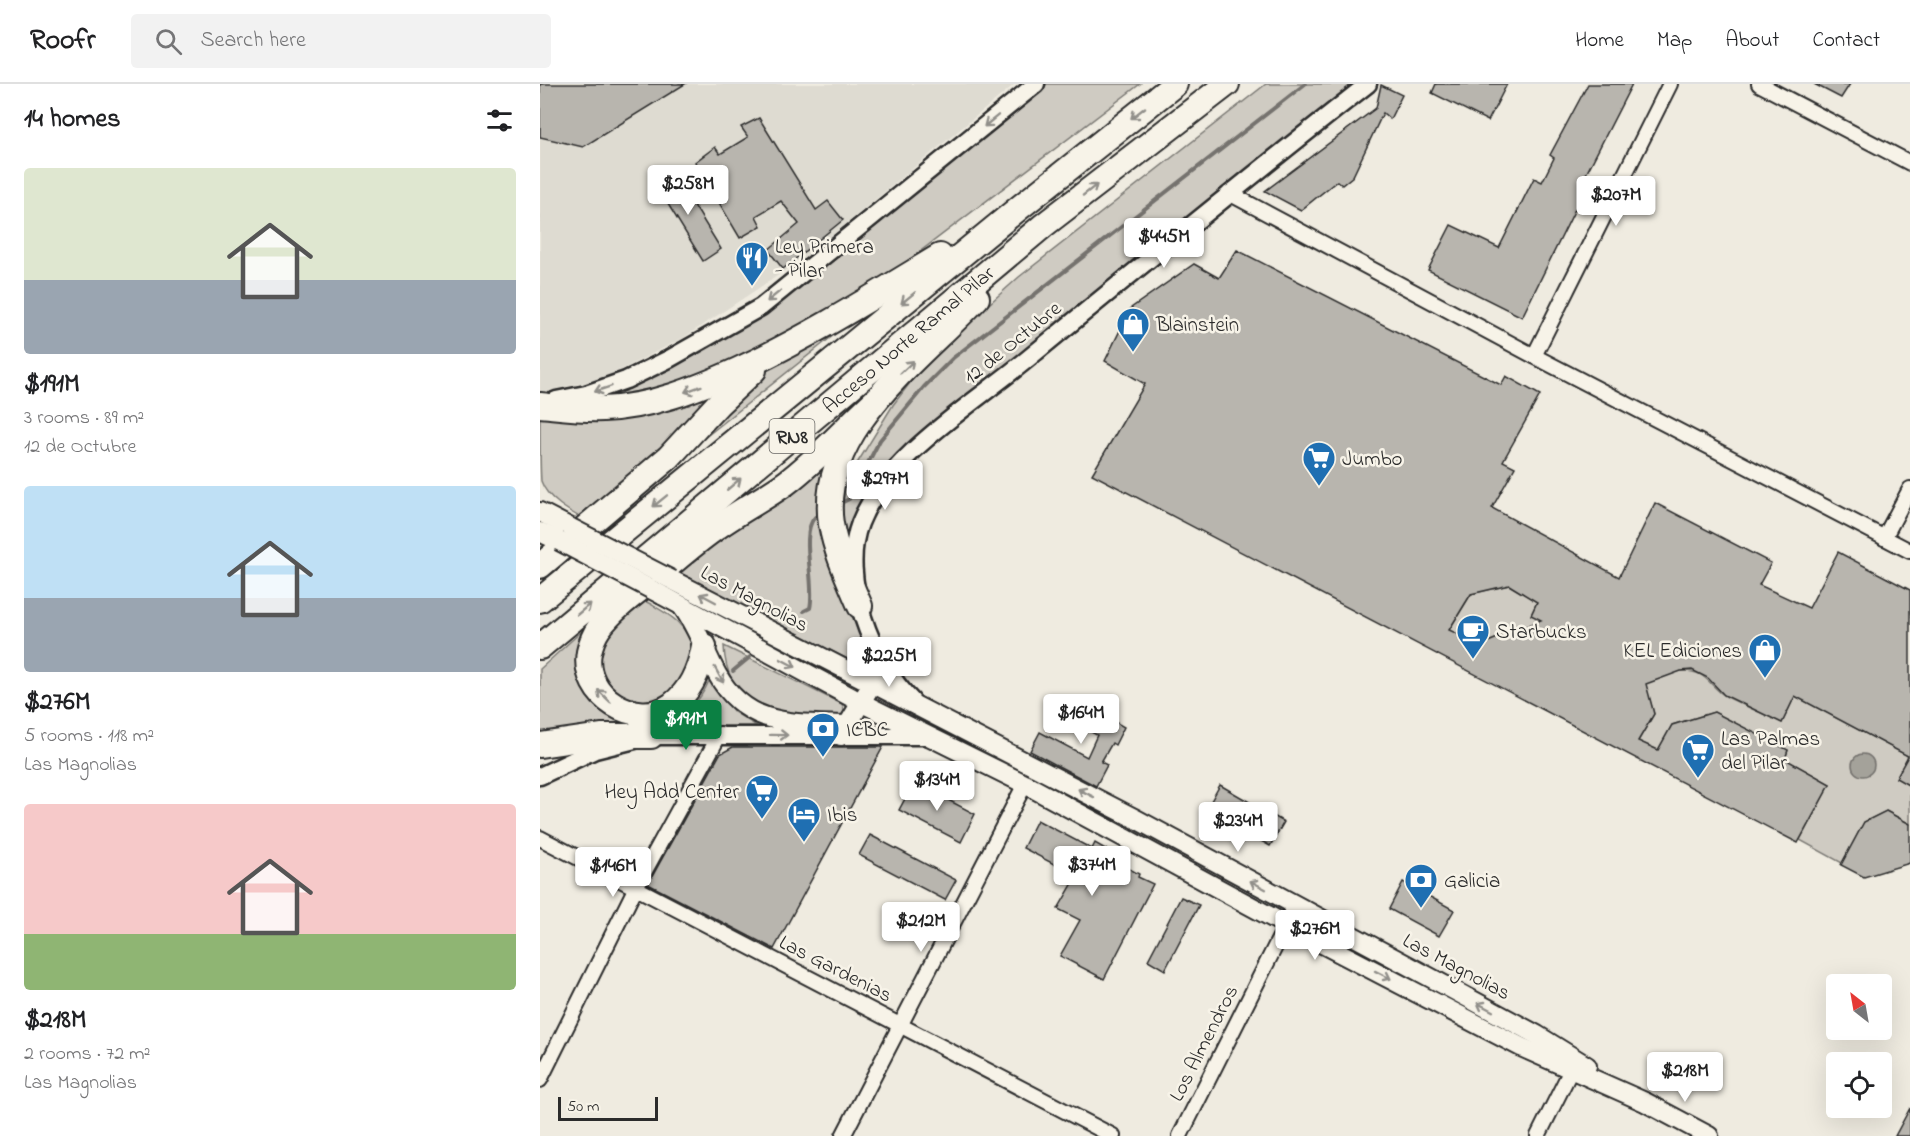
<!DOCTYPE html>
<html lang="en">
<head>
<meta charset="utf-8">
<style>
	:root { --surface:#fff; --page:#f2f2f2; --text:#202124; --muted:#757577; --line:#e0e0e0; --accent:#0b8043 }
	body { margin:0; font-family:"Indie Flower",sans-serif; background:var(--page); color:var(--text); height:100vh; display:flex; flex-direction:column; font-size:22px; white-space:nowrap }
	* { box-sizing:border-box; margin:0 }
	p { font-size:20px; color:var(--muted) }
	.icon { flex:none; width:33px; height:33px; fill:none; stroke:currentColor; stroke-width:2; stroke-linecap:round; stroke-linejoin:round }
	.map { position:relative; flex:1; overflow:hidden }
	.side { display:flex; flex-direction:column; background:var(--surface); width:540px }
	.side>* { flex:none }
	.needle { width:39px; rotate:329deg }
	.controls { position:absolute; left:1286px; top:890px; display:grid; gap:12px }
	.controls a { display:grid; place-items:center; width:66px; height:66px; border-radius:6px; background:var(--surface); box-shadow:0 6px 24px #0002; font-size:30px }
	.scale { position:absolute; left:18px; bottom:15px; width:100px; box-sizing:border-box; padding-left:6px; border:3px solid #2b2b2b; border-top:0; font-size:16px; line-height:21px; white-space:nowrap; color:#2b2b2b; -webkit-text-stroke:4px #f7f3e8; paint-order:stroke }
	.price { position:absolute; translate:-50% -51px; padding:0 14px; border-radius:6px; background:#fff; color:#222; font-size:20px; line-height:39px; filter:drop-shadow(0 2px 3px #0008) }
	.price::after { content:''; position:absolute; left:50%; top:36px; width:18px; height:14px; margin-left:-9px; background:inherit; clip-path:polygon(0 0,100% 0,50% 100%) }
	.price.on { background:var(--accent); color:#fff }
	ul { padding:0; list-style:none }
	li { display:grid; align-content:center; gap:12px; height:318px; padding:0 24px }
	li span { display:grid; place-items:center; height:186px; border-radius:6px; color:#555 }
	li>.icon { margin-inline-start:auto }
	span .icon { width:108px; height:108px; fill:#fffc; stroke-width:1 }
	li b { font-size:26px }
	h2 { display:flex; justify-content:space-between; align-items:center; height:72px; padding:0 24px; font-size:26px }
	header { display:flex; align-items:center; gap:36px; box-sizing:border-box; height:84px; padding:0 30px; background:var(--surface); border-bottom:2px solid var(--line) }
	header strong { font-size:28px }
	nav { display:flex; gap:33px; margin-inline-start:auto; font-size:21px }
	.search { width:420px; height:54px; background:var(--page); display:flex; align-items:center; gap:15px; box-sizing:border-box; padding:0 21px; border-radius:6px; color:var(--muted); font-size:22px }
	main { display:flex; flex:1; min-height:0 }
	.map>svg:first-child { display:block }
</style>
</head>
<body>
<header>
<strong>Roofr</strong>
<div class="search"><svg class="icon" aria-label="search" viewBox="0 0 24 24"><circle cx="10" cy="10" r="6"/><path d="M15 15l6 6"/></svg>Search here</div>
<nav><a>Home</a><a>Map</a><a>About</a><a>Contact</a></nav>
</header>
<main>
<section class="side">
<h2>14 homes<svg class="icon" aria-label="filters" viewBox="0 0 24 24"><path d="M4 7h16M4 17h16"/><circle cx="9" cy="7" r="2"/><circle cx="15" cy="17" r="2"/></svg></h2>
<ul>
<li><span style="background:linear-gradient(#dfe7d0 60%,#9aa5b1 0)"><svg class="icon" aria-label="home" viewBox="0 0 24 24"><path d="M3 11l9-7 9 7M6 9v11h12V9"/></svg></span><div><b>$191M</b><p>3 rooms · 89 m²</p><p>12 de Octubre</p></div></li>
<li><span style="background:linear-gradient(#bfe0f5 60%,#9aa5b1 0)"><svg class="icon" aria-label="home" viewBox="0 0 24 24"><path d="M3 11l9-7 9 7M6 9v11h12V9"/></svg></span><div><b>$276M</b><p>5 rooms · 118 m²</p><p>Las Magnolias</p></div></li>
<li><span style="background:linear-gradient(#f6c9c9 70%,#8fb573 0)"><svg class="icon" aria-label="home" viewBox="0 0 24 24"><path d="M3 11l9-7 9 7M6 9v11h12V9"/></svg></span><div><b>$218M</b><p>2 rooms · 72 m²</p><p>Las Magnolias</p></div></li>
</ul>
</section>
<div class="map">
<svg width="1370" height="1052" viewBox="0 0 1370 1052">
	<rect width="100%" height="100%" fill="#efebe0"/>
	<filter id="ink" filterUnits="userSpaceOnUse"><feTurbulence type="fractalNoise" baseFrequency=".0167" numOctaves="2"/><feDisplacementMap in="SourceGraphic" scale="12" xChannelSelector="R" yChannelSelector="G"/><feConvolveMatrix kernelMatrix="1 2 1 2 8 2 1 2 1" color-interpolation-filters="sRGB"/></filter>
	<g filter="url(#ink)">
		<path fill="#dedbd1" d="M0,0H475L266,173L143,254L65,294L8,307H0Z"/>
		<g fill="#cfcbc2" stroke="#7d7b76" stroke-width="1.5">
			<path d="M507,0H600L353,188L211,271L106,312L105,306L47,318C158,286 247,211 334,140C391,93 449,46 507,0Z"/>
			<path d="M726,0H817L324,418L310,446L307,465L301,444L305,399L353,321L389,274L479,193Z"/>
			<path d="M304,243L163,355C185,325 214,293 245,273C263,261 285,252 304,243Z"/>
			<path d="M185,302L157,333L45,436C30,428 7,415 1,397C0,385 0,347 0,332L149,321Z"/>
			<path d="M303,360L291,381L320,541L328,571L323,583L135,487L268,397Z"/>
			<path d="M969,501L997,518L991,531L1141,587C1168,586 1168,602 1187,613C1205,622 1224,630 1242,639L1255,612L1368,672L1356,694L1370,702V740L1346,727L1324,738L1302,779L1260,756L1290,700L1245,675L1248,666L1174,628L1132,641L1118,666L1098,657L1114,630L1108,610L983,543L941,561L909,546L931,510Z"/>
			<path d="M102,515C130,532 141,534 155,565L142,603L114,620L82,617C76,610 68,602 64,594C49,561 82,535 102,515Z"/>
			<path d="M53,537L39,576L99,641L69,640L0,652V585Z"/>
			<path d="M184,562L302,620L305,628L302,634C249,629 186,632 184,562Z"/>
			<path d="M170,595L194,628L217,642H110C143,630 155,629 170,595Z"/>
		</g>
		<circle fill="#a4a29a" stroke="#74726e" stroke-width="1.5" cx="1323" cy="681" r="11"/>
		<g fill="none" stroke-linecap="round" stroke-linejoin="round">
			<g stroke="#74726e" stroke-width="4">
				<path d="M301,419L309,415L340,356L384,303L413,274L765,0"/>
				<path d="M264,527L270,524C276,500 259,450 275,433"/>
				<path d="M193,587L210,573"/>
			</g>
		</g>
		<g fill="#b8b5ae" stroke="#2b2b2b" stroke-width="1.5" fill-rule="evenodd">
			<path d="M0,0H145L43,63L0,53Z"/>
			<path d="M896,0H967L948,37L892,9Z"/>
			<path d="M1048,0H1092L1040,102L1045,105L982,233L888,186L911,141L959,164L994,94L1002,98L1014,74L1010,71Z"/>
			<path d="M1274,0H1310L1301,14Z"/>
			<path d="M841,1L862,11L850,35L843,29L813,92L802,101L797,97L761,126L725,107L836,24Z"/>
			<path d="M219,34L276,126L288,117L303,136L243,185L228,166L259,140L241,117L216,132L221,142L200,154L155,78L175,63L180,70L208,53L201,43Z"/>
			<path d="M133,87L181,165L163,177L115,99Z"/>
			<path d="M697,166L961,301L966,292L1000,311L963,377L975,383L952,424L1079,493L1115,419L1231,479L1219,501L1269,524L1298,468L1370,506V702L1356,694L1368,672L1255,612L1242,639L1184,611L1168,594L1152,586L1141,587L1106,600L1114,630L1098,657L1118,666L1132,641L1174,628L1248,666L1245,675L1290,700L1258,759L552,390L605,300L565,277L591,224L654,180L679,194ZM969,501L997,518L991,531L1001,536L941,561L909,546L931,510Z"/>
			<path d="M528,617L555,633L558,628L584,643L575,661L572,659L561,678L567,681L556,702L490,667L500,648L547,673L557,651L520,632Z"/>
			<path d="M193,663H343L234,865L108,800L180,670Z"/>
			<path d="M374,698L435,730L421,758L359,726Z"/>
			<path d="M680,701L744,738L730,762L666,726Z"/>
			<path d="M1346,727L1370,740V779L1324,793L1301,781L1324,738Z"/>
			<path d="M497,736L552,765L555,759L576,771L573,776L599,790L598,793L613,800L564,895L520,872L540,836L518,825L537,792L483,764Z"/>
			<path d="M330,751L416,796L405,816L319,771Z"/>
			<path d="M863,798L914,826L899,852L849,825Z"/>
			<path d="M641,813L659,821L625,886L608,876Z"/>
			<path d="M1370,1024V1052H1355Z"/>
		</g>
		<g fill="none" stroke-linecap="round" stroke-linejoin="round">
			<g stroke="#2b2b2b" stroke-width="18">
				<g id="minor">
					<path d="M1219,0L1370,79"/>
					<path d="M689,109L994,272L1370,467"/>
					<path d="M994,272L1130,0"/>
					<path d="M1344,454L1370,405"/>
					<path d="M0,754L573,1052"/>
					<path d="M0,996L95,805L180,650"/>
					<path d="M303,1052L485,700"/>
					<path d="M640,1052L746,841L754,820"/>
					<path d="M998,1052L1031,986"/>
				</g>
			</g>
			<g stroke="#2b2b2b" stroke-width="21">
				<g id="tertiary">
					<path d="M16,316L46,310L86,296L129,275L221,223L496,0"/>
					<path d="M372,617C332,578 299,493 320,439C347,371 435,319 490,273C602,181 714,89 828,0"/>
					<path d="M0,692L55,666L111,652H388"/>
				</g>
			</g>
			<g stroke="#2b2b2b" stroke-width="22">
				<g id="secondary">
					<path d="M0,428L31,444"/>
					<path d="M0,448L19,457"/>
					<path d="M132,496L596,735L997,951L1047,982"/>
					<path d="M122,511L322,619L485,700L746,841L981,963L1105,1018L1169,1052"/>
					<path d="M143,524C158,545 165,568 177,590C207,644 254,639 307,641"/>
					<path d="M301,652L332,600L341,574"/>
				</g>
			</g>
			<g stroke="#2b2b2b" stroke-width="28">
				<g id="motorway">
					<path d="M0,321C21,323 42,326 63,325C111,323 156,305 198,286C269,253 334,212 400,172"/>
					<path d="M0,482L129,373L178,320L214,286"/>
					<path d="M0,516L479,124L635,0"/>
					<path d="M320,522C309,496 296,469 291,440C277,346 381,274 437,214"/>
					<path d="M164,562C160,584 151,607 132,621C96,646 41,612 49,568C51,559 54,551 59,544C74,524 94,510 113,495C133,478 152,461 173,446C196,429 222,416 246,399C278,375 306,343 336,316"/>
					<path d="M0,563L504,141L687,0"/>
					<path d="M0,661L61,652H111"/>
				</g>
			</g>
			<use href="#minor" stroke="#f7f3e8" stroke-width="14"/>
			<use href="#tertiary" stroke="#f7f3e8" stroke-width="16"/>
			<use href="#secondary" stroke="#f7f3e8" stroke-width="18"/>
			<use href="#motorway" stroke="#f7f3e8" stroke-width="24"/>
			<g stroke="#2b2b2b" stroke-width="22" stroke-linecap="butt">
				<g id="secondary-bridge">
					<path d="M31,444L132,496"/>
					<path d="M19,457L122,511"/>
				</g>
			</g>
			<use href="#secondary-bridge" stroke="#f7f3e8" stroke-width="18"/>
		</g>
		<defs><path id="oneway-shaft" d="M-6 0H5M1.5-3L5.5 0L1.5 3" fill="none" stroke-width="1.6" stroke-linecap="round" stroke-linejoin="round" transform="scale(1.5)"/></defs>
		<g stroke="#918f8a">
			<use href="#oneway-shaft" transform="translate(598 29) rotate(142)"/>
			<use href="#oneway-shaft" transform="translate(451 37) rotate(141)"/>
			<use href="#oneway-shaft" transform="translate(550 106) rotate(-38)"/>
			<use href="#oneway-shaft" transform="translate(234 212) rotate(141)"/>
			<use href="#oneway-shaft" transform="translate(368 214) rotate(141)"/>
			<use href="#oneway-shaft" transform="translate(367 283) rotate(-44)"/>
			<use href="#oneway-shaft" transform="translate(63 305) rotate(161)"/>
			<use href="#oneway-shaft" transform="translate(153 305) rotate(160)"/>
			<use href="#oneway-shaft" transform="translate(194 400) rotate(-40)"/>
			<use href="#oneway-shaft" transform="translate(120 417) rotate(141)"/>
			<use href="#oneway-shaft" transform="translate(168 514) rotate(-152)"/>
			<use href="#oneway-shaft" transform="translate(44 525) rotate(-40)"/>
			<use href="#oneway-shaft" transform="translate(248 579) rotate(28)"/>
			<use href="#oneway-shaft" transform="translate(179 591) rotate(61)"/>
			<use href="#oneway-shaft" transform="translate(64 612) rotate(-136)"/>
			<use href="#oneway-shaft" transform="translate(239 651) rotate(1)"/>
			<use href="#oneway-shaft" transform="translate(546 709) rotate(-153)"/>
			<use href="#oneway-shaft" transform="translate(718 801) rotate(-152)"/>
			<use href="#oneway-shaft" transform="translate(843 891) rotate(27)"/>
			<use href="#oneway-shaft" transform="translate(945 923) rotate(-152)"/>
		</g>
	</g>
	<defs>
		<g id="restaurant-pin" transform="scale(1.725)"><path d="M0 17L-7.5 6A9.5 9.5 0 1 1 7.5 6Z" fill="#1f6fb2" stroke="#f7f3e8"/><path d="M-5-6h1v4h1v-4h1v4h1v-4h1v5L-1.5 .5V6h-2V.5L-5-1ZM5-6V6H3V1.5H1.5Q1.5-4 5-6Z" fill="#fff"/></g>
		<g id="shop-pin" transform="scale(1.725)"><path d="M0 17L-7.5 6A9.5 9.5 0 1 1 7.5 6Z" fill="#1f6fb2" stroke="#f7f3e8"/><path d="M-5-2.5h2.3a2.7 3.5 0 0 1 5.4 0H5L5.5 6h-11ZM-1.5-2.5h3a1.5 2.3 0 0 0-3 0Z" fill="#fff"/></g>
		<g id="supermarket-pin" transform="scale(1.725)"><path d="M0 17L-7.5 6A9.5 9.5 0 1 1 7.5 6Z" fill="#1f6fb2" stroke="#f7f3e8"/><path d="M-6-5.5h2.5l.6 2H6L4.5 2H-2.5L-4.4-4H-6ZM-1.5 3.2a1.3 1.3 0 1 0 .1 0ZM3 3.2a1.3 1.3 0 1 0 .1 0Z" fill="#fff"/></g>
		<g id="cafe-pin" transform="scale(1.725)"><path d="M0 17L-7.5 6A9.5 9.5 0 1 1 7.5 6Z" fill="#1f6fb2" stroke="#f7f3e8"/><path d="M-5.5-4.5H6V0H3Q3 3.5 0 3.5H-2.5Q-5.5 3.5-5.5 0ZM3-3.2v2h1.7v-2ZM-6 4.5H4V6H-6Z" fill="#fff"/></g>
		<g id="bank-pin" transform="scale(1.725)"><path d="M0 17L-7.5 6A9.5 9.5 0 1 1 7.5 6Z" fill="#1f6fb2" stroke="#f7f3e8"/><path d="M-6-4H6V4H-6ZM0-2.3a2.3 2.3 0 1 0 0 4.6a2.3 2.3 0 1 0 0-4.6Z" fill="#fff"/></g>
		<g id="hotel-pin" transform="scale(1.725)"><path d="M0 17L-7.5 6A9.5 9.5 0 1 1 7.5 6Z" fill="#1f6fb2" stroke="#f7f3e8"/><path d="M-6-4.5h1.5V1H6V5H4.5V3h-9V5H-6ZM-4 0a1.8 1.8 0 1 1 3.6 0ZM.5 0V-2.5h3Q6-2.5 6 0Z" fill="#fff"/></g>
	</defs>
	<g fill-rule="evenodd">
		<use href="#restaurant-pin" x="212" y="174"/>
		<use href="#shop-pin" x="593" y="240"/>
		<use href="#supermarket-pin" x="779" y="374"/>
		<use href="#cafe-pin" x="933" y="547"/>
		<use href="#shop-pin" x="1225" y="566"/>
		<use href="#bank-pin" x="283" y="645"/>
		<use href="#supermarket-pin" x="1158" y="666"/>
		<use href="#supermarket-pin" x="222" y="707"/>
		<use href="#hotel-pin" x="264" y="730"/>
		<use href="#bank-pin" x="881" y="796"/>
	</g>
	<g text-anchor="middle" stroke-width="5" stroke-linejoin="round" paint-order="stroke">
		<rect fill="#f7f3e8" stroke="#686764" stroke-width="1.5" x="229.5" y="335" width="45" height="34" rx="4.5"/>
		<g font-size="20" font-weight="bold" fill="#2b2b2b">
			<text x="252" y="359">RN8</text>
		</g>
		<g font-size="21" fill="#2b2b2b" stroke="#f7f3e8" text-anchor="start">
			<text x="235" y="169">Ley Primera<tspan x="235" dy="24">- Pilar</tspan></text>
			<text x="616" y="247">Blainstein</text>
			<text x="802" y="381">Jumbo</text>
			<text x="956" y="554">Starbucks</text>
			<text x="1202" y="573" text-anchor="end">KEL Ediciones</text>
			<text x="306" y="652">ICBC</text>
			<text x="1181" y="661">Las Palmas<tspan x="1181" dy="24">del Pilar</tspan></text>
			<text x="199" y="714" text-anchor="end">Hey Add Center</text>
			<text x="287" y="737">Ibis</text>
			<text x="904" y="803">Galicia</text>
		</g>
		<g font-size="21" fill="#2b2b2b" stroke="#f7f3e8">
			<text transform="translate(368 255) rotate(-40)" y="7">Acceso Norte Ramal Pilar</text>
			<text transform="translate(472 258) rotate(-39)" y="7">12 de Octubre</text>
			<text transform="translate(215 514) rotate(28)" y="7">Las Magnolias</text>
			<text transform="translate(917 882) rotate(28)" y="7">Las Magnolias</text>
			<text transform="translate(296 884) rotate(27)" y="7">Las Gardenias</text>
			<text transform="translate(663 959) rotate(-63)" y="7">Los Almendros</text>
		</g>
	</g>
</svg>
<div class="controls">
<a><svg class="needle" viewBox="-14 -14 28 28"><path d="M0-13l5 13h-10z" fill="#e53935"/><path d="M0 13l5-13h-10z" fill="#757577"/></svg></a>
<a><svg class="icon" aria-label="locate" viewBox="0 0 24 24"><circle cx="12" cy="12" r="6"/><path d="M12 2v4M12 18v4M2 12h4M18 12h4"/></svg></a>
</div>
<div class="scale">50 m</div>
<b class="price" style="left:148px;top:132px">$258M</b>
<b class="price" style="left:1076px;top:143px">$207M</b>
<b class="price" style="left:624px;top:185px">$445M</b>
<b class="price" style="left:345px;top:427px">$297M</b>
<b class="price" style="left:349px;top:604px">$225M</b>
<b class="price" style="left:541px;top:661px">$164M</b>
<b class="price on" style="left:146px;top:667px">$191M</b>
<b class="price" style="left:397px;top:728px">$134M</b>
<b class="price" style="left:698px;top:769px">$234M</b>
<b class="price" style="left:552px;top:813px">$374M</b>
<b class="price" style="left:73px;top:814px">$146M</b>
<b class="price" style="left:381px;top:869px">$212M</b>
<b class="price" style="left:775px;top:877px">$276M</b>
<b class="price" style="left:1145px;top:1019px">$218M</b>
</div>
</main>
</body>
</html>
